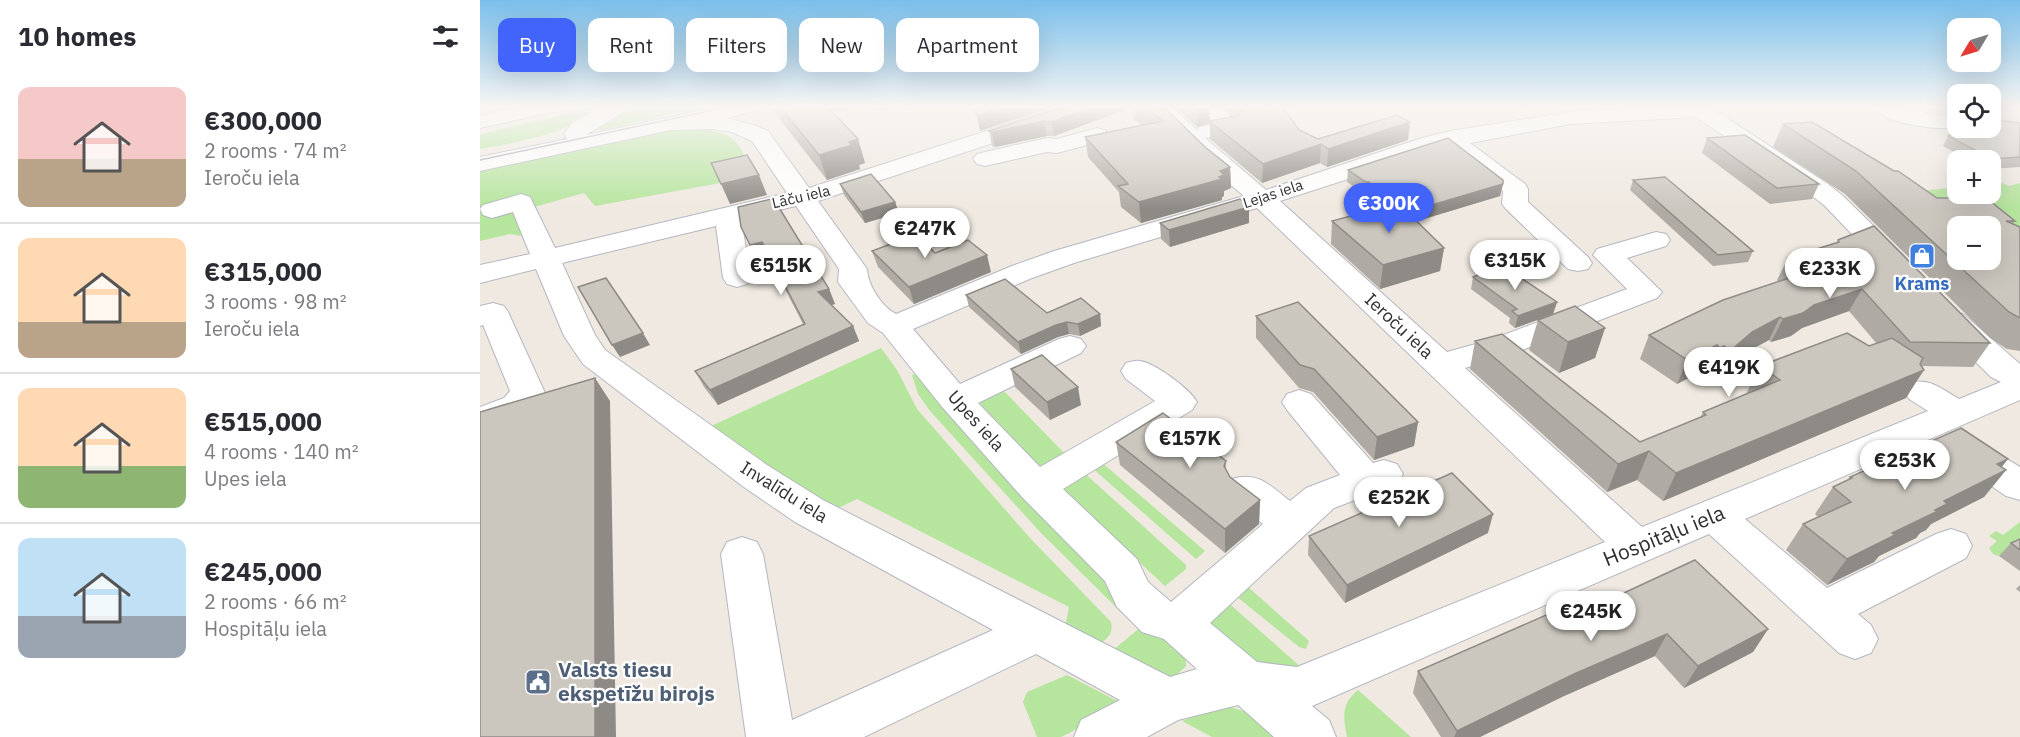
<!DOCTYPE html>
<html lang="en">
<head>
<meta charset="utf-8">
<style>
	:root { --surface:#fff; --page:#f7f7f7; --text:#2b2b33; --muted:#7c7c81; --line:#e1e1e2; --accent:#4264fb }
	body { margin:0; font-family:"IBM Plex Sans",sans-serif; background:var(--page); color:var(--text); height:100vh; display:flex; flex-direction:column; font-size:22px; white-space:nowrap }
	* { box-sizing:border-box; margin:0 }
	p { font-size:20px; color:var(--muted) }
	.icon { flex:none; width:33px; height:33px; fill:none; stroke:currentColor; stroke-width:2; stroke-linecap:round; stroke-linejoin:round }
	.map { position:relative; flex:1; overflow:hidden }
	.details { display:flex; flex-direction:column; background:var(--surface); width:480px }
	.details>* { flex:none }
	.hud { position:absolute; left:18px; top:18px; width:570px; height:54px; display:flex; gap:12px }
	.needle { width:39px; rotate:232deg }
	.controls { position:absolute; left:1467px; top:18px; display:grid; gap:12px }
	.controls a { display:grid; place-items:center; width:54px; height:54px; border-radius:12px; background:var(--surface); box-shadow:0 6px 24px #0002; font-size:30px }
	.price { position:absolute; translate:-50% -51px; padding:0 14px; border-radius:21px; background:#fff; color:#222; font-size:20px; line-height:39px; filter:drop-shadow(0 2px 3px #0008) }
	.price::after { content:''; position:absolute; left:50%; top:36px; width:18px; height:14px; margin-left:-9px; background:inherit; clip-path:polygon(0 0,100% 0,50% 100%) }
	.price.selected { background:var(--accent); color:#fff }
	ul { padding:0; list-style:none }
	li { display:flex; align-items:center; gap:18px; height:150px; padding:0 18px }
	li+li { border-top:2px solid var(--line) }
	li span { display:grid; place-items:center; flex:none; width:168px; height:120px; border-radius:12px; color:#555 }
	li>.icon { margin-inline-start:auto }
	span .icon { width:72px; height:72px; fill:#fffc; stroke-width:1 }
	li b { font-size:26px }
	h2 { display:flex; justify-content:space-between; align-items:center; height:72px; padding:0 18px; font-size:26px }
	.pill { padding:0 21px; border-radius:12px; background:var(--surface); box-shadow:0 6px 24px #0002; font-size:21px; line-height:54px }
	.pill.selected { background:var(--accent); color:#fff }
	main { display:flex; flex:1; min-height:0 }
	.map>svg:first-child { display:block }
</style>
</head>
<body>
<main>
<section class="details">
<h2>10 homes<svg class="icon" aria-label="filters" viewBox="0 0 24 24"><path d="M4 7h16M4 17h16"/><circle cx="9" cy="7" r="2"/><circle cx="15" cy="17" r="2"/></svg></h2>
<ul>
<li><span style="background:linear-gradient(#f6c9c9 60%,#b9a48a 0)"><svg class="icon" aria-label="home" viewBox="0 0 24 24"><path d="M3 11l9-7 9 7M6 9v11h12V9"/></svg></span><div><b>€300,000</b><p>2 rooms · 74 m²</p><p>Ieroču iela</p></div></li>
<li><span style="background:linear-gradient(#ffd9b3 70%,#b9a48a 0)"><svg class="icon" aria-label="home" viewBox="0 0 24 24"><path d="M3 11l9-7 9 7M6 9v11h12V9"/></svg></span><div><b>€315,000</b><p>3 rooms · 98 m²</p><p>Ieroču iela</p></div></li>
<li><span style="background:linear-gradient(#ffd9b3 65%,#8fb573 0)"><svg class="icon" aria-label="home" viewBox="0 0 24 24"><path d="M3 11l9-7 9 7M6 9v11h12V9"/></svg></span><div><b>€515,000</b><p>4 rooms · 140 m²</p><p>Upes iela</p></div></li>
<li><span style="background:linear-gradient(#bfe0f5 65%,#9aa5b1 0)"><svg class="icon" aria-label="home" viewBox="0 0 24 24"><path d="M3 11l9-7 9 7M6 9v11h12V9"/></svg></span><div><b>€245,000</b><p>2 rooms · 66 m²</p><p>Hospitāļu iela</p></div></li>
</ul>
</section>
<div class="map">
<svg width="1540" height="737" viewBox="0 0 1540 737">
	<rect width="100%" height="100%" fill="#efe9e1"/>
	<g fill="#b6e59e">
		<path d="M148,106H229L122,130L115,128Z"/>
		<path d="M115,107C97,132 30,144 0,149V134Z"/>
		<path d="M216,129C259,133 254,139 275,174L240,183L115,206L104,193L36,212L41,236L30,234L0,241V171L166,133Z"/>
		<path d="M1523,183L1529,186L1540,183V251L1510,226H1496L1405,195L1477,187L1478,194H1510L1511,184Z"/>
		<path d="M401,348L417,370L437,409L550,538L631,622C634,634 627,638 619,645L585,627L589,607L377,499L352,511L229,427Z"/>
		<path d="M435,374L502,453L658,612L652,615L643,614L561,533L450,411L438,394L432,375Z"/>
		<path d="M518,385L590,459L566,473L494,397Z"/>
		<path d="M620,461L725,551L716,559L611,467Z"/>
		<path d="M600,469L706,565V569L685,586L575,484Z"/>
		<path d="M1540,522V545L1519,556L1513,554L1509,548L1517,541L1509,536L1516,531L1523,535Z"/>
		<path d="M767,586L829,641L826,649L819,647L756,596Z"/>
		<path d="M744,599L823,669L784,670L725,622Z"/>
		<path d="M668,621L706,658V666L692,679L632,651Z"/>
		<path d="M587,675L645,705L581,737H557L543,702L547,692Z"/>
		<path d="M878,690L931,737H867C863,716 861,704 878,690Z"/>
		<path d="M750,707L767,712L795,737H732L702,721L735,708Z"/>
	</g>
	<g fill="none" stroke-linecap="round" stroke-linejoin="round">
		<g stroke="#b4b7c1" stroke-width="2">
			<g id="minor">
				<path d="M45,106H85L82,110L0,128V116Z"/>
				<path d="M124,106H150L147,110L106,135L242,106H282L279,110L247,118L277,126L288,131L329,188L584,106H616L613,110L338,201L387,269C388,285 401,306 416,314L532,266L574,251L764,196L727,165L669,106H691L717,130L719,127L734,124L724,112L728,108H742L760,127L757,132L725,138L786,190L942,138L970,131L1091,112L1180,106H1228L1348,184L1363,196L1425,257L1429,263L1425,269L1415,271L1405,269L1345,206L1330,194L1216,117L1091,124L990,143L1045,184L1048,189V202L1108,257L1112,263L1108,269L1098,271L1088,269L1026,209L1022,204L1023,191L967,147L800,201L967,352L1010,340L1147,289L1113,255L1117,249L1176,232L1186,234L1190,240L1186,246L1147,258L1182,292L1177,298L1032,354L985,368L1162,527L1448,411L1429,399L1424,391L1429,383C1449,377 1462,389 1479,399L1521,382L1511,377L1461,328L1457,321L1461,314L1472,312L1483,314L1540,364V400L1265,519L1347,588L1456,534L1471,529L1486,534L1492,546L1486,558L1378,614L1391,625L1398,639L1391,653L1375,659L1359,653L1229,534L832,706L849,720L856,737H794L758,705L698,720L667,737H594L601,720L640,700L556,654L384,737H266L241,554L247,542L262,537L277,542L283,554L312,720L513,630L315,522L261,485L103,364L84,336L56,269L0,283V265L50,254L33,212L12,218L3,215L0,209L3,205L41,194L50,197L75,248L307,193L272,141L252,132L231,129L191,130L0,171V157L87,139L84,134L92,123ZM316,206L359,269L358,282L388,323L403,333L463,408L542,497L625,581L637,607L662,632L684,639L717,669L690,677L343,500L287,465L125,350L115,335L82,263L236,226L243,278L247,284L257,287L267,284L271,278L261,219ZM777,208L1125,542L817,667L777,662L730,623L854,508L917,484L923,474L917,464L904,460L893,463L831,394L819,390L807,394L802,402L807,410L860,475L826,488L810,501C790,486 779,471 752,479L747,489L752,499L783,524L691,602L668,582L657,559L583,489L712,410L717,402C710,389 675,363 660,361C656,360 651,362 646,363L641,371L646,379L675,401L560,467L498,403L601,353L606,346L601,339L590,336L579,339L480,384L433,329L552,278L594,263Z"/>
				<path d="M1392,106C1401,106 1412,104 1421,106C1443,111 1453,119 1478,114V127C1458,131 1404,124 1392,106Z"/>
				<path d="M617,128L625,130L628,135L625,140L577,153L567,152L505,166L497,164L493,159L497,154L505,152L567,138L577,139Z"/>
				<path d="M13,303L24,306L28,312L65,393L48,414L0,433V407L24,398L30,391L3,325L0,326V306Z"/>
				<path d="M1484,437L1497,441L1540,467V500L1526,496L1471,459L1466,450L1471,441Z"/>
			</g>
		</g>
		<use href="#minor" fill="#fff" fill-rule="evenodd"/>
		<path stroke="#a3a6b8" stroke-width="1.5" d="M0,160L252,106"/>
	</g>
	<g fill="#afaba4" fill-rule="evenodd">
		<path d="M291,106H370L367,111L353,112L378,139L385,163L379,165L380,169L347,180L292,109Z"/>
		<path d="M396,106H428L427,109L398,110Z"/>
		<path d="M586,106H645V110L574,136H567L515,147L512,146L509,131Z"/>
		<path d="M653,106H683L725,147L750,167L751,188L744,191V196L742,197V200L661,223L641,207L639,192L608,157L605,137L662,125L654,119Z"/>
		<path d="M695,106H824L804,109L819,130L838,139L928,140L847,167L840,163L782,183L730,139V123L717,127ZM729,106H744L752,117L730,121Z"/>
		<path d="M1516,120L1540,123V167L1510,169V160H1489L1463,146L1468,136Z"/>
		<path d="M1303,124L1457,198L1499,201L1535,221L1533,224L1540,227V351L1527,349L1510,338L1365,194L1293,147Z"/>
		<path d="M1227,138L1339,184L1332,199L1290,204L1222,153Z"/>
		<path d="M868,170L1023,184L1020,196L937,221L964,248L960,271L900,289L851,244L852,221L903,207L888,194H885L867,182Z"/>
		<path d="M1153,180L1273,251L1268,262L1233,266L1150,190Z"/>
		<path d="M360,184L415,202L419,213L385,223L364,195Z"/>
		<path d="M295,207L349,289L355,304L351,305L373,326L379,341L238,405L224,387L215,371L323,324L288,256L277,260L261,227Z"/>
		<path d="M680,223H769L690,247L681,239Z"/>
		<path d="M1358,240L1510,343L1493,367L1442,366L1426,398L1183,501L1157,480L1127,492L990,369L995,341L1160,442L1220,418L1223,412L1266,394L1280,366L1389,346L1397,344L1369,311L1322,328L1311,336L1291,342L1289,340L1261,355L1239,374L1233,370L1230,371L1226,369L1197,384L1160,359L1169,335L1299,282L1297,280L1308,258L1356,243Z"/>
		<path d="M392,251L455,253L511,272L434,304L398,267Z"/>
		<path d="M993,277L1077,302L1073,314L1125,328L1115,358L1079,373L1049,350L1058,320L1035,328L1029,323L1030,318L991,289Z"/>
		<path d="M486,295L567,313L620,314L621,326L600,336L589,334L578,337L541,354L489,307Z"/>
		<path d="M776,316L938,422L934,446L894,460L833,392L819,388L776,338Z"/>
		<path d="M531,369L601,405L570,420L535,387Z"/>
		<path d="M636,442L746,461V470L750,477L780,500L779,524L745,553L640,465Z"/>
		<path d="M1522,467L1526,470L1504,497L1451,524L1446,530L1440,533L1436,538L1399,556L1394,562L1347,585L1306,550L1323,524L1338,517L1335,514L1353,487L1368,480L1370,477Z"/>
		<path d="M1008,533L865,603L828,555L829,536Z"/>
		<path d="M1540,539V571L1519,556L1531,543Z"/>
		<path d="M1540,585V592L1536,589Z"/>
		<path d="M1120,604L1288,629L1273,652L1204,688L1175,656L1084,696L1000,737H961L933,693L938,671Z"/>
	</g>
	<g fill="#8e8b86">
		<path d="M528,106H576L500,131L497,116Z"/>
		<path d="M614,106H645V110L574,136L572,122Z"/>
		<path d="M722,106H729L730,123L717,127L716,109Z"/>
		<path d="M792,106H824L792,110Z"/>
		<path d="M564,121L567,136L515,147L512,132Z"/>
		<path d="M930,122L928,140L847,167L848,149Z"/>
		<path d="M378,139L385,163L379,165L380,169L347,180L339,155L369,142Z"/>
		<path d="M841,144L840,163L782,183L783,164Z"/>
		<path d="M750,167L751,188L744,191V196L742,197V200L661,223L659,202Z"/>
		<path d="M279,175L287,195L250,204L241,184Z"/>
		<path d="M886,182H889L888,194H885Z"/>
		<path d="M1023,184L1020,196L924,225L925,213Z"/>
		<path d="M415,202L419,213L385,223L381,212Z"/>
		<path d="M769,207V223L690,247L689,230Z"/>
		<path d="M282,242L288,256L277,260L270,245Z"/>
		<path d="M964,248L960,271L900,289L903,265Z"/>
		<path d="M507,255L511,272L434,304L429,287Z"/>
		<path d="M349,289L355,304L344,307L338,292Z"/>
		<path d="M1382,289L1369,311L1322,328L1311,336L1291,342L1303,319L1334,305Z"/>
		<path d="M1077,302L1073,314L1035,328L1038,316Z"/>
		<path d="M620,314L621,326L600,336L598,324Z"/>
		<path d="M1300,317L1289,340L1261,355L1239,374L1250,351L1272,332Z"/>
		<path d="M587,322L589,334L578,337L541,354L538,342L576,325Z"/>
		<path d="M373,326L379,341L238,405L230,390Z"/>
		<path d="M1125,328L1115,358L1079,373L1088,342Z"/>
		<path d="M163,333L170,345L140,357L132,345Z"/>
		<path d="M1237,345L1226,369L1197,384L1207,360Z"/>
		<path d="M1244,346L1233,370L1230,371L1240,348Z"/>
		<path d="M1444,370L1426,398L1183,501L1196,473Z"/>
		<path d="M115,378L130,401L136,737H115Z"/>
		<path d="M598,387L601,405L570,420L567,402Z"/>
		<path d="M938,422L934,446L894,460L897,437Z"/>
		<path d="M1169,451L1157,480L1127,492L1138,464Z"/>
		<path d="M1528,459L1515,476L1526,470L1504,497L1451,524L1446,530L1440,533L1436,538L1399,556L1394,562L1347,585L1367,559L1412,533L1464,501L1517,464Z"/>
		<path d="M780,500L779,524L745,553V529Z"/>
		<path d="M1013,514L1008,533L865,603L867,585Z"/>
		<path d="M1288,629L1273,652L1204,688L1218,666Z"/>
		<path d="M1187,634L1175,656L1084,696L1000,737H974L977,731L1094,674Z"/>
	</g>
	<g fill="#cbc7bf" stroke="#8e8b86" stroke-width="1.5" fill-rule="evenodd">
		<path d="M300,106H347L378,139L369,142L372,145L339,155Z"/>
		<path d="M494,106H528L497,116Z"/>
		<path d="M586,106H614L572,122L564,121L512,132L509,131Z"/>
		<path d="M661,106H683L725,147L750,167L740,171L744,175L739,177L742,179L659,202L638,186L648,184L605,137L683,121Z"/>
		<path d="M713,106H724L716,109Z"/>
		<path d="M758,106H802L819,130L838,139L917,115L930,122L848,149L841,144L783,164L729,121L757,116L762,110Z"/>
		<path d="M1510,115H1514L1516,120L1540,123V157L1512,159L1468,136L1481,128H1510Z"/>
		<path d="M1332,122L1414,171H1418L1457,198H1495L1499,201H1510L1535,221H1526L1540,227V318L1529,312L1376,171L1303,124ZM1478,226H1510V260H1478Z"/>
		<path d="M1265,135L1339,184L1297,188L1227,138Z"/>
		<path d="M968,138L1023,180V184L928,212L918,203L914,204L889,182H886L868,170Z"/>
		<path d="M267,155L279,175L241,184L231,163Z"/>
		<path d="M391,174L415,202L381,212L360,184Z"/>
		<path d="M1185,177L1273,251L1238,255L1153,180Z"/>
		<path d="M291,199L295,207L298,206L349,289L338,292L373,326L230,390L215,371L325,324L282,242L270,245L261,227L258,207Z"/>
		<path d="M760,199L769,207L689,230L680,223Z"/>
		<path d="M918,203L964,248L903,265L852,221Z"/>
		<path d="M1394,226L1510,343L1430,342L1382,289L1334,305L1323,313L1303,319L1300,317L1272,332L1250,351L1244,346L1240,348L1237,345L1207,360L1169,335L1243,300L1330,271L1308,258L1359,242L1358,240Z"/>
		<path d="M437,234L455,253L488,240L507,255L429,287L392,251Z"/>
		<path d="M1023,266L1077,302L1038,316L1032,311L1037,309L993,277Z"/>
		<path d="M126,278L163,333L132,345L98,287Z"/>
		<path d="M525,279L567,313L601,298L620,314L598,324L587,322L576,325L538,342L486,295Z"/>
		<path d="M818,302L938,422L897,437L834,369L820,365L776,316Z"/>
		<path d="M1095,306L1125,328L1088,342L1058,320Z"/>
		<path d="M1367,333L1389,346L1412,338L1443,358L1440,364L1444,370L1196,473L1169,451L1138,464L995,341L1022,334L1160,442L1226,415L1223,412L1300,380L1280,366Z"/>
		<path d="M562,355L598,387L567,402L531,369Z"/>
		<path d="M115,378V737H0V412Z"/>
		<path d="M683,413L746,461L744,466L750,477L780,500L745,529L636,442Z"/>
		<path d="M1481,428L1528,459L1517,464L1526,470L1464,501L1467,504L1455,510L1458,511L1412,533L1415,535L1367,559L1323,524L1371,502L1353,487L1372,478L1370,477Z"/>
		<path d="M972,473L1013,514L867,585L829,536Z"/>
		<path d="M1540,539V550L1531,543Z"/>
		<path d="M1215,560L1288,629L1218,666L1187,634L1094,674L977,731L938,671L1112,595L1120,604Z"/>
	</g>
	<linearGradient id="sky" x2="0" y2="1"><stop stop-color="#7abfeb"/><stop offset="0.51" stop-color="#f8f5f2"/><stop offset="1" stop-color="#f8f5f2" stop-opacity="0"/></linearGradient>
	<rect width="1540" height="209" fill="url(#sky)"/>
	<defs>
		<g id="shop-square" transform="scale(1.35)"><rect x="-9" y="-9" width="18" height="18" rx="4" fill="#3f7fe0" stroke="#fff"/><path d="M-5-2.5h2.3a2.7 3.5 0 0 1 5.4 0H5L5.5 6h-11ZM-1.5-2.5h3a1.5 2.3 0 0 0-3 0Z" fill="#fff"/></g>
		<g id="civic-square" transform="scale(1.35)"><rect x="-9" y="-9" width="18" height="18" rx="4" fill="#5c6f8a" stroke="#fff"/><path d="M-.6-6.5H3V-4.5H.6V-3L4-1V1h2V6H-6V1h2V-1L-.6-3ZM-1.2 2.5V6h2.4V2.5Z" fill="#fff"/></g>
	</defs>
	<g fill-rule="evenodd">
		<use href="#shop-square" x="1442" y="256"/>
		<use href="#civic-square" x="58" y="682"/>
	</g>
	<g text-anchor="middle" stroke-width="4.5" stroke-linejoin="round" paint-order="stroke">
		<g font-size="15" fill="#2e2e2e" stroke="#fff">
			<text transform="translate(793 194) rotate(-18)" y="5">Lejas iela</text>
			<text transform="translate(321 197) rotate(-13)" y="5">Lāču iela</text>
		</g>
		<g font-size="18" font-weight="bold" fill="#366cbe" stroke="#fff">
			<text x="1442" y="290">Krams</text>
		</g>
		<g font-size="18" fill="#2e2e2e" stroke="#fff">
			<text transform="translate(919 326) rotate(43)" y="6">Ieroču iela</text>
			<text transform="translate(496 421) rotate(48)" y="6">Upes iela</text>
			<text transform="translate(304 492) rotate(32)" y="6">Invalīdu iela</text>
		</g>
		<g font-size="21" fill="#2e2e2e" stroke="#fff">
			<text transform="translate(1184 536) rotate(-22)" y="7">Hospitāļu iela</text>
		</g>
		<g font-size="21" font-weight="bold" fill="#4e5e75" stroke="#fff" text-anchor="start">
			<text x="78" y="677">Valsts tiesu<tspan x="78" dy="24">ekspetīžu birojs</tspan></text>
		</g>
	</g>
</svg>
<div class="controls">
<a><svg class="needle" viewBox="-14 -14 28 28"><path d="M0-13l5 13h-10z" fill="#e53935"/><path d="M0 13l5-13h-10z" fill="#7c7c81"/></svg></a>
<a><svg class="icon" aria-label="locate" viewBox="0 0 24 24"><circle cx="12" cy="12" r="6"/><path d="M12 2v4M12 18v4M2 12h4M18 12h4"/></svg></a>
<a>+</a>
<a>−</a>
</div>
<b class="price selected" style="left:909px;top:234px">€300K</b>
<b class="price" style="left:445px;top:259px">€247K</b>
<b class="price" style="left:1035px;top:291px">€315K</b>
<b class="price" style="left:301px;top:296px">€515K</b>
<b class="price" style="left:1350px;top:299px">€233K</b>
<b class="price" style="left:1249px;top:398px">€419K</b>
<b class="price" style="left:710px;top:469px">€157K</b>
<b class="price" style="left:1425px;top:491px">€253K</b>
<b class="price" style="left:919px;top:528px">€252K</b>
<b class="price" style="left:1111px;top:642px">€245K</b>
<div class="hud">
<a class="pill selected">Buy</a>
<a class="pill">Rent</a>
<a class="pill">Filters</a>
<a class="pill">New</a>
<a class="pill">Apartment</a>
</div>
</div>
</main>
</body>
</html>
